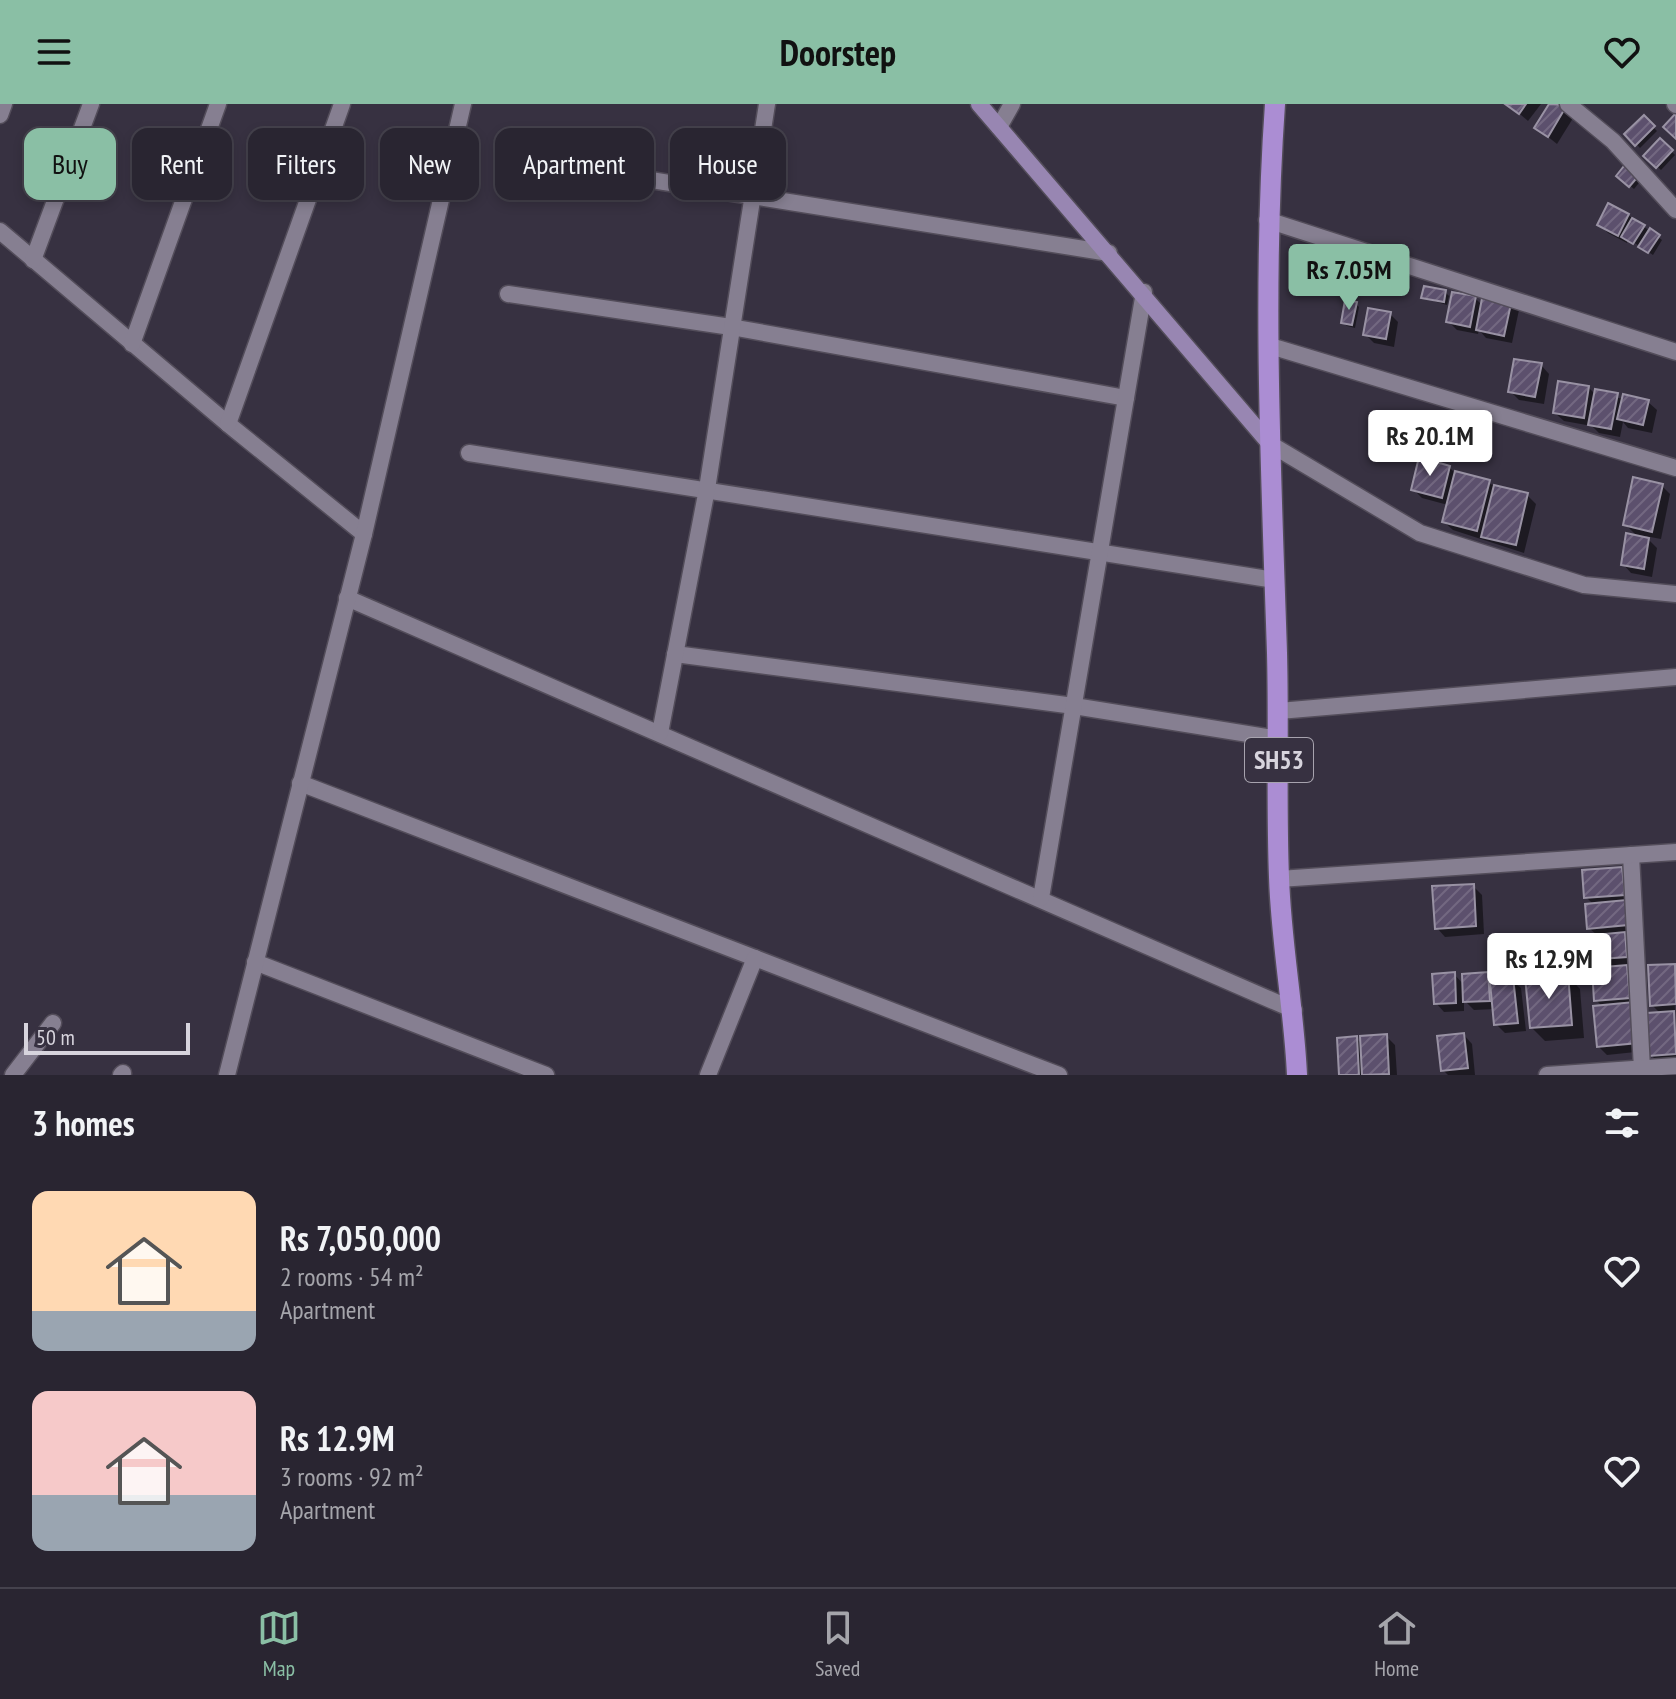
<!DOCTYPE html>
<html lang="en">
<head>
<meta charset="utf-8">
<style>
	:root { --surface:#292531; --page:#35313d; --text:#f1f3f6; --muted:#a5a5ab; --line:#45424d; --accent:#8abfa5 }
	body { margin:0; font-family:"PT Sans Narrow",sans-serif; background:var(--page); color:var(--text); height:100vh; display:flex; flex-direction:column; font-size:30px; white-space:nowrap }
	* { box-sizing:border-box; margin:0 }
	p { font-size:26px; color:var(--muted) }
	.icon { flex:none; width:44px; height:44px; fill:none; stroke:currentColor; stroke-width:2; stroke-linecap:round; stroke-linejoin:round }
	.map { position:relative; height:971px; overflow:hidden }
	.side { display:flex; flex-direction:column; background:var(--surface); flex:1 }
	.side>* { flex:none }
	.hud { position:absolute; left:24px; top:24px; width:800px; height:72px; display:flex; gap:16px }
	.scale { position:absolute; left:24px; bottom:20px; width:166px; box-sizing:border-box; padding-left:8px; border:4px solid #d7d4dd; border-top:0; font-size:22px; line-height:28px; white-space:nowrap; color:#d7d4dd; -webkit-text-stroke:6px #373141; paint-order:stroke }
	.price { position:absolute; translate:-50% -68px; padding:0 18px; border-radius:8px; background:#fff; color:#222; font-size:26px; line-height:52px; filter:drop-shadow(0 2px 4px #0008) }
	.price::after { content:''; position:absolute; left:50%; top:48px; width:24px; height:18px; margin-left:-12px; background:inherit; clip-path:polygon(0 0,100% 0,50% 100%) }
	.price.on { background:var(--accent); color:#111 }
	ul { padding:0; list-style:none }
	li { display:flex; align-items:center; gap:24px; height:200px; padding:0 32px }
	li span { display:grid; place-items:center; flex:none; width:224px; height:160px; border-radius:16px; color:#555 }
	li>.icon { margin-inline-start:auto }
	span .icon { width:96px; height:96px; fill:#fffc; stroke-width:1 }
	li b { font-size:34px }
	h2 { display:flex; justify-content:space-between; align-items:center; height:96px; padding:0 32px; font-size:34px }
	.chip { padding:0 28px; border-radius:16px; background:var(--surface); box-shadow:0 4px 12px #0003,0 0 0 2px var(--line); font-size:28px; line-height:72px }
	.chip.on { background:var(--accent); color:#111 }
	header { display:flex; justify-content:space-between; align-items:center; height:104px; padding:0 32px; background:var(--accent); color:#111; font-size:36px; font-weight:700 }
	.tab-bar { display:flex; justify-content:space-around; align-items:center; height:112px; border-top:2px solid var(--line); background:var(--surface); font-size:22px; color:var(--muted) }
	.tab-bar a { display:grid; justify-items:center; gap:4px }
	.tab-bar .on { color:var(--accent) }
	.map>svg:first-child { display:block }
</style>
</head>
<body>
<header><svg class="icon" aria-label="menu" viewBox="0 0 24 24"><path d="M4 6h16M4 12h16M4 18h16"/></svg>Doorstep<svg class="icon" aria-label="heart" viewBox="0 0 24 24"><path d="M12 20l-8-8c-3-5 5-10 8-4 3-6 11-1 8 4z"/></svg></header>
<div class="map">
<svg width="1676" height="971" viewBox="0 0 1676 971">
	<defs>
		<pattern id="building-hatch" width="6" height="6" patternUnits="userSpaceOnUse" patternTransform="scale(2)"><rect width="6" height="6" fill="#5c506d"/><path d="M-1 1l2-2M0 6l6-6M5 7l2-2" fill="none" stroke="#736881"/></pattern>
	</defs>
	<rect width="100%" height="100%" fill="#373141"/>
	<g fill="#0007">
		<path d="M1508,0H1541L1528,17Z"/>
		<path d="M1552,0H1563L1575,11L1557,40L1537,24Z"/>
		<path d="M1644,14L1657,27L1640,44L1627,30Z"/>
		<path d="M1661,37L1675,51L1661,66L1646,52Z"/>
		<path d="M1618,72L1643,74L1634,85Z"/>
		<path d="M1628,111L1662,136L1653,151L1627,134V139L1608,129L1600,121Z"/>
		<path d="M1445,188L1449,192L1447,201L1423,194Z"/>
		<path d="M1485,191L1519,206L1512,239L1486,234L1479,226L1478,230L1457,226L1448,217L1475,194L1483,202Z"/>
		<path d="M1356,200L1359,203L1355,224L1347,222L1343,219Z"/>
		<path d="M1390,210L1398,218L1394,243L1374,239L1365,230Z"/>
		<path d="M1541,261L1549,270L1544,300L1519,296L1510,287Z"/>
		<path d="M1588,283L1596,291L1648,298L1657,306L1652,329L1628,324L1623,318L1620,333L1599,329L1592,322L1564,317L1555,309Z"/>
		<path d="M1449,363L1456,370L1527,391L1536,400L1524,449L1453,426L1444,418L1448,401L1422,394L1413,385Z"/>
		<path d="M1662,382L1670,390L1661,435L1645,432L1657,444L1652,473L1631,469L1623,460L1638,433L1625,420Z"/>
		<path d="M1622,765L1630,773L1636,829L1624,830L1633,838L1635,861L1624,862L1635,872L1645,947L1607,951L1598,942L1603,903L1596,896L1599,865L1588,855L1598,832L1589,824L1594,801L1586,793Z"/>
		<path d="M1473,782L1482,791L1484,830L1445,833L1437,824Z"/>
		<path d="M1674,862L1676,959L1660,960L1651,951L1661,910L1652,901Z"/>
		<path d="M1500,868L1521,884L1526,927L1505,929L1496,920L1495,905L1474,906L1464,896V907L1444,908L1436,899L1454,870L1464,881L1487,870L1492,875Z"/>
		<path d="M1567,871L1580,885L1584,934L1545,937L1532,924Z"/>
		<path d="M1464,931L1472,940L1475,971H1448L1443,966Z"/>
		<path d="M1386,932L1395,941L1397,971H1341L1356,934L1362,940Z"/>
	</g>
	<g fill="url(#building-hatch)" stroke="#9992a4" stroke-width="2">
		<path d="M1505,0H1526L1519,10Z"/>
		<path d="M1549,0L1567,1L1548,33L1534,24Z"/>
		<path d="M1676,9V35L1663,23Z"/>
		<path d="M1644,11L1655,22L1635,42L1624,30Z"/>
		<path d="M1660,34L1673,46L1656,64L1643,52Z"/>
		<path d="M1628,57L1641,69L1629,83L1616,72Z"/>
		<path d="M1608,99L1629,110L1618,132L1597,121Z"/>
		<path d="M1632,114L1645,121L1633,140L1621,133Z"/>
		<path d="M1650,124L1660,131L1648,149L1638,143Z"/>
		<path d="M1424,182L1446,186L1444,198L1421,194Z"/>
		<path d="M1452,188L1476,192L1470,223L1446,218Z"/>
		<path d="M1483,189L1512,195L1504,232L1476,226Z"/>
		<path d="M1345,196L1357,198L1352,221L1341,219Z"/>
		<path d="M1368,204L1391,208L1386,235L1363,231Z"/>
		<path d="M1514,255L1542,259L1535,293L1508,288Z"/>
		<path d="M1558,277L1589,282L1584,314L1553,309Z"/>
		<path d="M1595,285L1618,289L1611,325L1588,321Z"/>
		<path d="M1623,290L1649,296L1643,321L1617,315Z"/>
		<path d="M1419,353L1450,362L1442,394L1411,386Z"/>
		<path d="M1455,367L1490,376L1477,427L1442,418Z"/>
		<path d="M1633,373L1663,380L1652,428L1623,421Z"/>
		<path d="M1494,381L1528,389L1516,441L1481,433Z"/>
		<path d="M1626,429L1649,434L1644,465L1621,461Z"/>
		<path d="M1622,763L1625,791L1584,794L1582,766Z"/>
		<path d="M1474,780L1476,822L1435,825L1432,782Z"/>
		<path d="M1626,796L1628,821L1587,825L1585,800Z"/>
		<path d="M1625,828L1627,853L1587,856L1585,832Z"/>
		<path d="M1675,860L1676,900L1650,902L1648,861Z"/>
		<path d="M1627,861L1630,894L1594,897L1592,864Z"/>
		<path d="M1501,866L1502,875L1513,873L1518,919L1494,921L1489,867Z"/>
		<path d="M1455,868L1456,899L1434,900L1432,870Z"/>
		<path d="M1488,868L1490,897L1463,898L1462,870Z"/>
		<path d="M1568,869L1572,921L1530,924L1525,873Z"/>
		<path d="M1634,898L1638,939L1597,943L1593,902Z"/>
		<path d="M1674,907L1676,950L1649,952L1647,909Z"/>
		<path d="M1464,929L1468,964L1441,967L1437,932Z"/>
		<path d="M1387,930L1389,970L1362,971L1360,932Z"/>
		<path d="M1357,932L1359,971H1339L1337,934Z"/>
	</g>
	<g fill="none" stroke-linecap="round" stroke-linejoin="round">
		<g stroke="#534d5a" stroke-width="19">
			<g id="street">
				<path d="M1568,0L1613,37L1676,106"/>
				<path d="M1675,0L1676,1"/>
				<path d="M0,11L4,0"/>
				<path d="M999,23L1012,0"/>
				<path d="M538,58L1109,149"/>
				<path d="M1267,116L1676,248"/>
				<path d="M0,127L228,320L364,430"/>
				<path d="M33,156L91,0"/>
				<path d="M508,190L731,223L1126,294"/>
				<path d="M132,240L218,0"/>
				<path d="M1267,241L1676,364"/>
				<path d="M228,320L342,0"/>
				<path d="M1270,340L1420,429L1584,481L1676,490"/>
				<path d="M469,349L1275,476"/>
				<path d="M347,494L1294,906"/>
				<path d="M675,550L1074,602L1279,635"/>
				<path d="M1279,607L1676,573"/>
				<path d="M660,629L707,385L767,0"/>
				<path d="M300,679L1059,971"/>
				<path d="M1631,751L1642,965"/>
				<path d="M1279,775L1676,748"/>
				<path d="M1041,794L1144,188"/>
				<path d="M255,858L546,971"/>
				<path d="M13,971L53,919"/>
				<path d="M121,971L123,969"/>
				<path d="M227,971L364,430L463,0"/>
				<path d="M708,971L755,854"/>
				<path d="M1547,971L1676,962"/>
			</g>
		</g>
		<g stroke="#534d5a" stroke-width="19">
			<path id="secondary" d="M979,0L1270,340"/>
		</g>
		<g stroke="#534d5a" stroke-width="23">
			<path id="primary" d="M1275,0C1262,183 1271,366 1277,549C1279,624 1276,698 1279,773C1281,839 1294,905 1297,971"/>
		</g>
		<use href="#street" stroke="#867f91" stroke-width="16"/>
		<use href="#secondary" stroke="#9886b2" stroke-width="16"/>
		<use href="#primary" stroke="#ab8dd3" stroke-width="20"/>
	</g>
	<g text-anchor="middle" stroke-width="6" stroke-linejoin="round" paint-order="stroke">
		<rect fill="#373141" stroke="#a7a3ae" stroke-width="2" x="1245" y="634" width="68" height="44" rx="6"/>
		<g font-size="26" font-weight="bold" fill="#d7d4dd">
			<text x="1279" y="665">SH53</text>
		</g>
	</g>
</svg>
<div class="scale">50 m</div>
<b class="price on" style="left:1349px;top:208px">Rs 7.05M</b>
<b class="price" style="left:1430px;top:374px">Rs 20.1M</b>
<b class="price" style="left:1549px;top:897px">Rs 12.9M</b>
<div class="hud">
<a class="chip on">Buy</a>
<a class="chip">Rent</a>
<a class="chip">Filters</a>
<a class="chip">New</a>
<a class="chip">Apartment</a>
<a class="chip">House</a>
</div>
</div>
<section class="side">
<h2>3 homes<svg class="icon" aria-label="filters" viewBox="0 0 24 24"><path d="M4 7h16M4 17h16"/><circle cx="9" cy="7" r="2"/><circle cx="15" cy="17" r="2"/></svg></h2>
<ul>
<li><span style="background:linear-gradient(#ffd9b3 75%,#9aa5b1 0)"><svg class="icon" aria-label="home" viewBox="0 0 24 24"><path d="M3 11l9-7 9 7M6 9v11h12V9"/></svg></span><div><b>Rs 7,050,000</b><p>2 rooms · 54 m²</p><p>Apartment</p></div><svg class="icon" aria-label="heart" viewBox="0 0 24 24"><path d="M12 20l-8-8c-3-5 5-10 8-4 3-6 11-1 8 4z"/></svg></li>
<li><span style="background:linear-gradient(#f6c9c9 65%,#9aa5b1 0)"><svg class="icon" aria-label="home" viewBox="0 0 24 24"><path d="M3 11l9-7 9 7M6 9v11h12V9"/></svg></span><div><b>Rs 12.9M</b><p>3 rooms · 92 m²</p><p>Apartment</p></div><svg class="icon" aria-label="heart" viewBox="0 0 24 24"><path d="M12 20l-8-8c-3-5 5-10 8-4 3-6 11-1 8 4z"/></svg></li>
</ul>
</section>
<nav class="tab-bar">
<a class="on"><svg class="icon" aria-label="map" viewBox="0 0 24 24"><path d="M3 6l6-2 6 2 6-2v14l-6 2-6-2-6 2zM9 4v14M15 6v14"/></svg>Map</a>
<a><svg class="icon" aria-label="saved" viewBox="0 0 24 24"><path d="M7 4h10v16l-5-4-5 4z"/></svg>Saved</a>
<a><svg class="icon" aria-label="home" viewBox="0 0 24 24"><path d="M3 11l9-7 9 7M6 9v11h12V9"/></svg>Home</a>
</nav>
</body>
</html>
